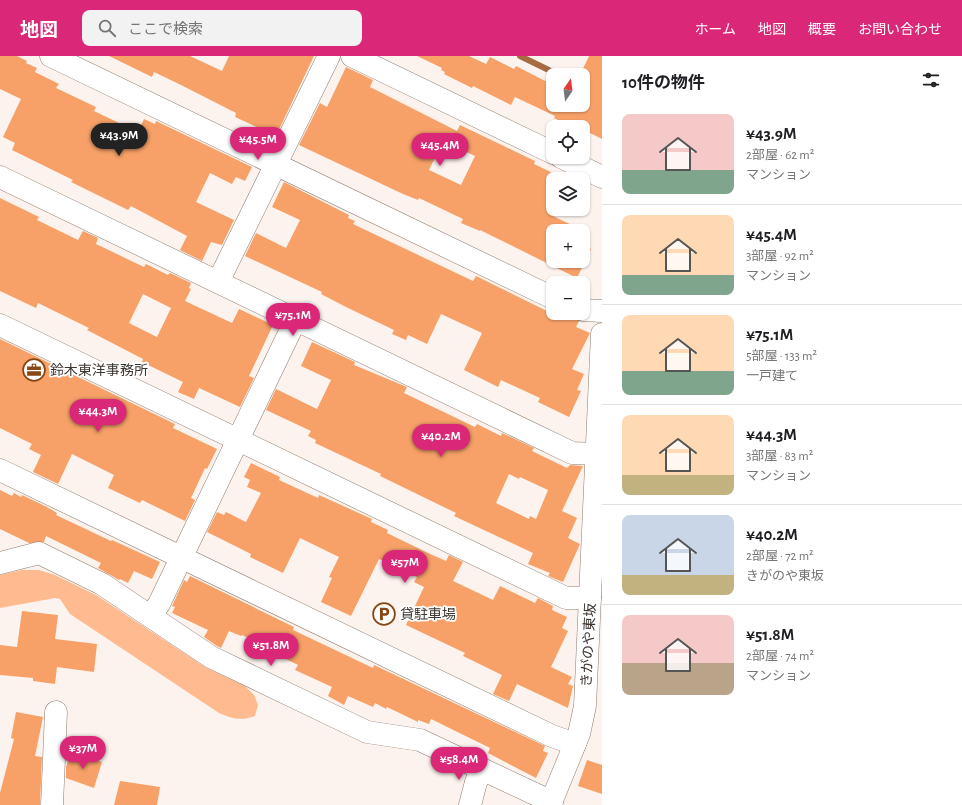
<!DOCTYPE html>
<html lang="ja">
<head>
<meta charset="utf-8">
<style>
	:root { --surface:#fff; --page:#f2f2f2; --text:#202124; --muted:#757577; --line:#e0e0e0; --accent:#db2777 }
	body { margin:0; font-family:"Alegreya Sans","Noto Sans JP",sans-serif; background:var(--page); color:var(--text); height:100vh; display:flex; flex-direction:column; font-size:15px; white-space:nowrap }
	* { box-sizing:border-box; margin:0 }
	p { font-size:13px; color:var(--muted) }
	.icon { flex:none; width:22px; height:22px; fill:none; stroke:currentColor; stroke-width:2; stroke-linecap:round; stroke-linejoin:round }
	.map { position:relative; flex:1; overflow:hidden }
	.details { display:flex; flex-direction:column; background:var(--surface); width:360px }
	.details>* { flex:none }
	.needle { width:26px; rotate:14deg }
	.fabs { position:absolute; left:546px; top:12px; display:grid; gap:8px }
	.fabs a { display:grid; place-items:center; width:44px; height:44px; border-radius:8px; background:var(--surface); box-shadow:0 1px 3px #0004; font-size:20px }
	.price { position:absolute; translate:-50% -34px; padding:0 9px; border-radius:14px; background:var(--accent); color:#fff; font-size:13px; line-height:26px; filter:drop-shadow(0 1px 2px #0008) }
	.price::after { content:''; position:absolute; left:50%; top:24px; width:12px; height:9px; margin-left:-6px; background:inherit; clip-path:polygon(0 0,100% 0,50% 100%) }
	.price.current { background:#222; color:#fff }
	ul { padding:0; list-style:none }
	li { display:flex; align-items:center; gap:12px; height:100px; padding:0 20px }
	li+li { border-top:1px solid var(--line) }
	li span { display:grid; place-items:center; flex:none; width:112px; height:80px; border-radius:8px; color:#555 }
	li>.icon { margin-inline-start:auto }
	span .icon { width:48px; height:48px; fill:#fffc; stroke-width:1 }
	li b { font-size:17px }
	h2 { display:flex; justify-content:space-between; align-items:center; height:48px; padding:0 20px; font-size:17px }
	header { display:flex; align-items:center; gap:24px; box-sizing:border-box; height:56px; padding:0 20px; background:var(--accent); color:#fff }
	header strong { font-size:19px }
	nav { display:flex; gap:22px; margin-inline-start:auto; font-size:14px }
	.search { width:280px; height:36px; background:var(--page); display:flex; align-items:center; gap:10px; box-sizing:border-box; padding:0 14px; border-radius:8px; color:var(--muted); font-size:15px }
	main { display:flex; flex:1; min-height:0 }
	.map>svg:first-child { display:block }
</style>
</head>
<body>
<header>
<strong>地図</strong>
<div class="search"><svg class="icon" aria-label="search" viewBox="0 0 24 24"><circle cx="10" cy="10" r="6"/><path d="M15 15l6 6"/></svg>ここで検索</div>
<nav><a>ホーム</a><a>地図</a><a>概要</a><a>お問い合わせ</a></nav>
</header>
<main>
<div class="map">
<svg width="602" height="749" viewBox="0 0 602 749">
	<rect width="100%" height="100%" fill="#fcf3ee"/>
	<path fill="#ffbb8f" d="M22,514H39L55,519L96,539L205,611L245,630L254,639L258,649L255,660C241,665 232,663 219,657L76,562L70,558L60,543L55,542L0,552V519Z"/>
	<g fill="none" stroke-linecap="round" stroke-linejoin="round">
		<path stroke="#a76b42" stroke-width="6" d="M520,0L559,19"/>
	</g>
	<g fill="#f7a168" fill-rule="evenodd">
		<path d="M0,0H17L27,5L26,7L37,12L35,16L59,28L56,32L96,51L94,55L138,76L144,63L155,68L156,65L252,111L245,125L236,121L232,128L210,117L196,146L234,164L222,189L211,186L202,205L180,194L187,180L131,150L128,154L71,126L73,124L12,94L15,87L3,81L21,43L0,33Z"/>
		<path d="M109,0H190L222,15L229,0H314L276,80L235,61L236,57L183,30L154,16L152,21Z"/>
		<path d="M417,0H469L486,8L490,1L514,13L516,10L553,29V49H583V19H580L589,0H602V83L590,77L589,79L583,76V71H573L554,62L555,60L515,41L511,49L473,30L472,32L444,18L445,16L441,14L442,12Z"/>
		<path d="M346,11L373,24L370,31L457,75L460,69L535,105L534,108L553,117V160L578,172L576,175H553V205H583V189L591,193L577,222L480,174V175L461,167L463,163L419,142L418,144L403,138L299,89L320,47L327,51ZM443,85L475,100L461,129L429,114Z"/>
		<path d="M284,126L349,159L348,162L355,165L353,168L473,225L476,220L551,257H568L572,259L579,265L576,271L590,277L572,313L584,318L577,334L581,335L569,361L538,346L540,342L501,324L498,331L464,314L482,277L441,258L427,288L408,279L406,284L392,278L394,274L346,251L321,238L322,236L245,200L256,177L286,192L300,164L272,151Z"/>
		<path d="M0,142L39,161L37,164L78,184L83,175L98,182L96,188L144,211L146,208L168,219L170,217L191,227L189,232L191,233L185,245L232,267L239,253L273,269L249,320L254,322L240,351L199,332L194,343L178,336L183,326L142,306L143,303L87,274L89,272L38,247L36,252L0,235ZM143,238L171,252L157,281L129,267Z"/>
		<path d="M0,283L175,368L173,372L217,393L207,413L205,412L191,442L195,444L185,465L142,444L140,447L108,432L114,419L72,398L58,428L33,416L41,399L29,393L32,388L0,372Z"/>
		<path d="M312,286L355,306L354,309L407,331L404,337L475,371L477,368L501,380L502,377L534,392L532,395L567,412L570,409L583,410L562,455L577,462L568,482L580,488L563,526L548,520L550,517L528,508L533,497L454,460L456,457L380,420L381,418L315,387L316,384L308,380L311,375L266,354L276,333L317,353L331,324L301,310ZM509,418L519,423L520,421L548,434L536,463L530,460L529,463L496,447Z"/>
		<path d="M251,407L280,421L279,424L318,442L319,439L372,463L371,466L388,474L387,477L428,497L446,505L449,499L463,506L453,525L493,544L500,530L535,547L538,542L553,550L552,554L567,561L562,572L568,575L551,611L572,621L568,628L573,630L568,652L517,628L509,645L493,638L502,619L463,600L465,597L406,569L424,531L414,526L417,521L379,503L351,560L321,546L332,522L329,521L339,501L300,482L283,517L250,501L251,498L207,476L217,456L224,459L226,456L246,466L261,437L247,431L250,424L244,421Z"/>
		<path d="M0,434L12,440L14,437L21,441L22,439L47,451L57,457L56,459L111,485L112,484L160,506L152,523L134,515L128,527L120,523L119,524L98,512L101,507L46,480L44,486L29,487L0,473Z"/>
		<path d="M190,520L294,571L293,574L373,612L374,609L545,690L543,695L548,697L536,722L488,697L490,692L431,663L429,668L418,664V666L387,651L386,653L375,647L373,651L348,640L344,649L328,640L332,631L295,614L298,609L282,601L284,599L242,579L241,580L229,575L221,592L217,590L204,581L208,574L172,557L175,551L172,550L184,524L187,526Z"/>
		<path d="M22,555L58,559L55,583L97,588L94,616L57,611L55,628L33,625V622L0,619V589L17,591Z"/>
		<path d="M16,656L43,661L35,700L42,701L40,749H0V737L14,683L11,682Z"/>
		<path d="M71,696L102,706L94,732L66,722V711Z"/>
		<path d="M587,704L602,709V738L578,730Z"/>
		<path d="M120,725L160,731L157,749H114Z"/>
	</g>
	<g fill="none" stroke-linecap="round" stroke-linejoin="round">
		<g stroke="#907c6f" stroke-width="23">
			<g id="minor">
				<path d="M51,0L553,242"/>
				<path d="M352,0L553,97"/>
				<path d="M561,101L602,121"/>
				<path d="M0,121L572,397L597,398"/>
				<path d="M218,226L329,0"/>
				<path d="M583,254L602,255"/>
				<path d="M0,269L566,542H590"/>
				<path d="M0,414L552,680L575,688"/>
				<path d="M0,507L39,497L102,528L211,601L367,676L420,684L552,746"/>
				<path d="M150,560L159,548L296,263"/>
				<path d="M52,749L56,656"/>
				<path d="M470,749L476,726L482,714"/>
				<path d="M550,749L579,678L585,650L602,278"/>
			</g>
		</g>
		<use href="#minor" stroke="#fff" stroke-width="22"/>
	</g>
	<defs>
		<g id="office-ring" transform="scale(1.15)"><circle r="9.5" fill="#fff" stroke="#874612" stroke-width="1.5"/><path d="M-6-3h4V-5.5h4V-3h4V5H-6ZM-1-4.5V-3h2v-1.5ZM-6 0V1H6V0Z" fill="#874612"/></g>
		<g id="parking-ring" transform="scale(1.15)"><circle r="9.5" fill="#fff" stroke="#874612" stroke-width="1.5"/><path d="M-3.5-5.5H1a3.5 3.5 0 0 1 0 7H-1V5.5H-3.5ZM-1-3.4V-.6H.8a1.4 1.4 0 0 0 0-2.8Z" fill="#874612"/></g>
	</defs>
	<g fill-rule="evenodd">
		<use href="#office-ring" x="34" y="314"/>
		<use href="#parking-ring" x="384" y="558"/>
	</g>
	<g text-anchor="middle" stroke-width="3.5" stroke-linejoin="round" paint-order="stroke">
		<g font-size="14" fill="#3d3530" stroke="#fff" text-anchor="start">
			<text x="50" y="319">鈴木東洋事務所</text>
			<text x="400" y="563">貸駐車場</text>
		</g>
		<g font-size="14" fill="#3d3530" stroke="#fff">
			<text transform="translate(588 589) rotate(-87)" y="5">きがのや東坂</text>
		</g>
	</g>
</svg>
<div class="fabs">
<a><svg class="needle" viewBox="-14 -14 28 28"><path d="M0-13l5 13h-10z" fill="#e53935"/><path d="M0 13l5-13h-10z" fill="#757577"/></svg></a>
<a><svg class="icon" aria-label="locate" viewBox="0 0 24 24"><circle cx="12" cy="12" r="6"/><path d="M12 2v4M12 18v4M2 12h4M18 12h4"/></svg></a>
<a><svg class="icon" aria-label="layers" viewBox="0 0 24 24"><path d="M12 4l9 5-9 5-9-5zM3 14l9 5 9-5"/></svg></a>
<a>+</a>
<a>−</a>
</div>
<b class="price current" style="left:119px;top:101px">¥43.9M</b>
<b class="price" style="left:258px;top:105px">¥45.5M</b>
<b class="price" style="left:440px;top:111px">¥45.4M</b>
<b class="price" style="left:293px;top:281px">¥75.1M</b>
<b class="price" style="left:98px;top:377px">¥44.3M</b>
<b class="price" style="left:441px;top:402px">¥40.2M</b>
<b class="price" style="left:405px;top:528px">¥57M</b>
<b class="price" style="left:271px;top:611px">¥51.8M</b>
<b class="price" style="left:83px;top:714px">¥37M</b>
<b class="price" style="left:459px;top:725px">¥58.4M</b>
</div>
<section class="details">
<h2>10件の物件<svg class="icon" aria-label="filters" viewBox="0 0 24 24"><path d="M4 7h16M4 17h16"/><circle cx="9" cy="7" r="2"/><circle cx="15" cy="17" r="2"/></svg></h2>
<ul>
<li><span style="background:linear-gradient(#f6c9c9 70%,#7fa58c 0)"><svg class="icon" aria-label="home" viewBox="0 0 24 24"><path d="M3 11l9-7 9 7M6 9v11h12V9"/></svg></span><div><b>¥43.9M</b><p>2部屋 · 62 m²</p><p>マンション</p></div></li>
<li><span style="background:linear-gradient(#ffd9b3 75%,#7fa58c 0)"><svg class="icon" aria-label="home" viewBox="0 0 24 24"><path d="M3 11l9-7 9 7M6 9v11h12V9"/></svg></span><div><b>¥45.4M</b><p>3部屋 · 92 m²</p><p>マンション</p></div></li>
<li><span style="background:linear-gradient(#ffd9b3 70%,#7fa58c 0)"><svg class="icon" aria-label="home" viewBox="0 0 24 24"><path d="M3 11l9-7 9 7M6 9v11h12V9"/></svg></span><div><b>¥75.1M</b><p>5部屋 · 133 m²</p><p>一戸建て</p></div></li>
<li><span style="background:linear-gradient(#ffd9b3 75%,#c2b280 0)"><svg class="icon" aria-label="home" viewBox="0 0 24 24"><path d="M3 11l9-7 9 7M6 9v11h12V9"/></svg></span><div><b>¥44.3M</b><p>3部屋 · 83 m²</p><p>マンション</p></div></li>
<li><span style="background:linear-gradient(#c9d6e8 75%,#c2b280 0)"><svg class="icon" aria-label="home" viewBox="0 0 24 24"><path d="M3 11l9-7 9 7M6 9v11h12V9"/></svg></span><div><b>¥40.2M</b><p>2部屋 · 72 m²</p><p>きがのや東坂</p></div></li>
<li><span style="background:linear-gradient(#f6c9c9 60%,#b9a48a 0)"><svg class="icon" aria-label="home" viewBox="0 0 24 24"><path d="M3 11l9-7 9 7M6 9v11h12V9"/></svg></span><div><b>¥51.8M</b><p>2部屋 · 74 m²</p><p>マンション</p></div></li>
</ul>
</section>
</main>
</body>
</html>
